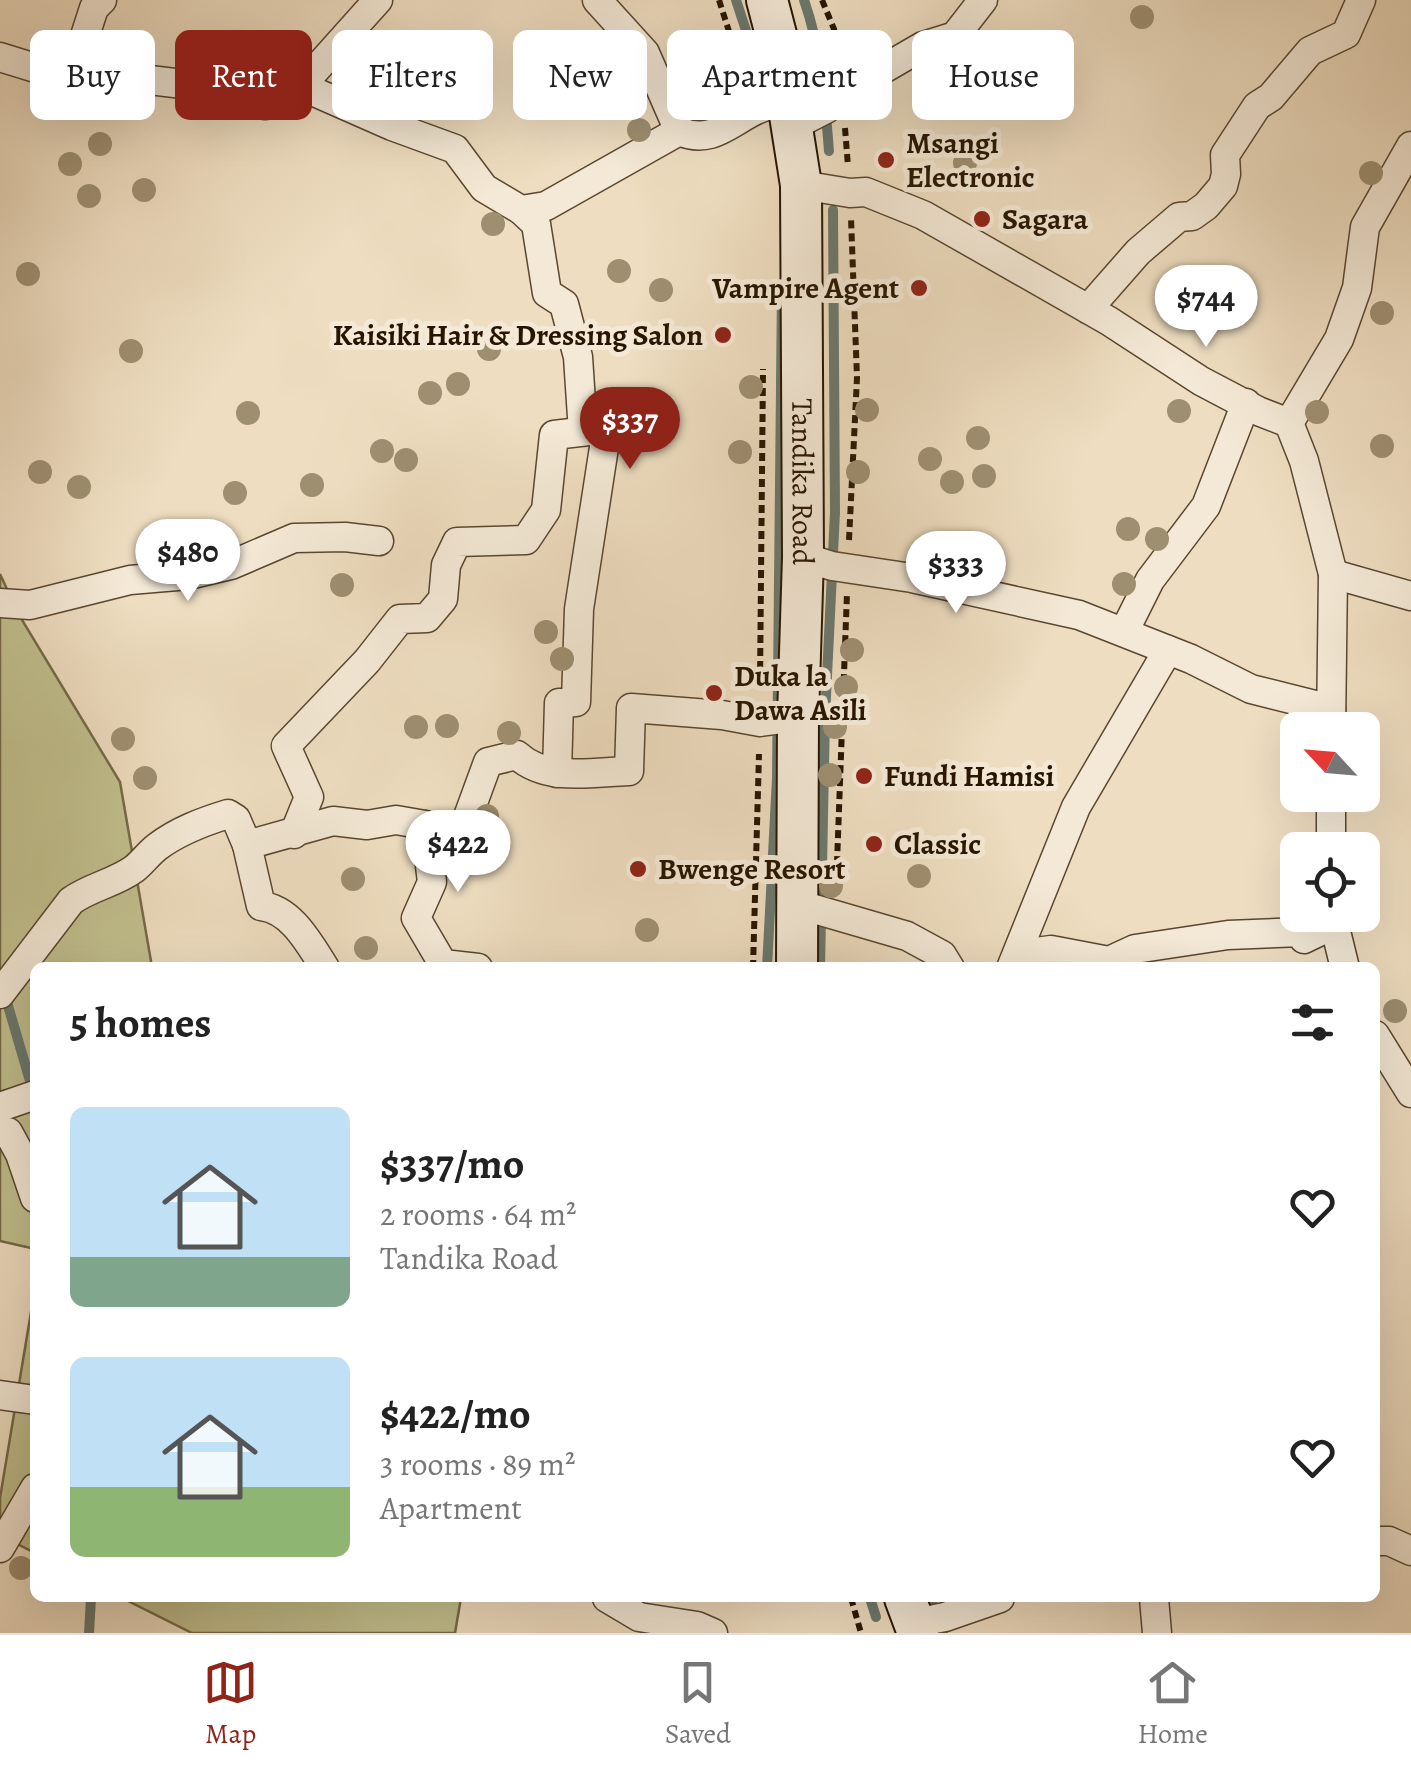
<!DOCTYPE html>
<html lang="en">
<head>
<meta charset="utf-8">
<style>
	:root { --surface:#fff; --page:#f6f6f6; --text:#222; --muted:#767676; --line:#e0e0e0; --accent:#8f2418 }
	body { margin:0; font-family:Alegreya,serif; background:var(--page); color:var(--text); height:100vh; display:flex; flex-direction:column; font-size:38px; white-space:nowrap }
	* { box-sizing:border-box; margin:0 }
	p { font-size:32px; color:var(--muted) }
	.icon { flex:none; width:55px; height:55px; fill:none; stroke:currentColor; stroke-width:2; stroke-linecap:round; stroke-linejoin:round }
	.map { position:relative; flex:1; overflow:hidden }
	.sheet { position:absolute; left:30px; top:962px; width:1350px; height:640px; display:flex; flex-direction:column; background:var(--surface); border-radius:15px; box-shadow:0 10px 40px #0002 }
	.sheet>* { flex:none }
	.guide { position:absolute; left:30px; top:30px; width:1352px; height:90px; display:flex; gap:20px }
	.needle { width:65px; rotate:296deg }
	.tools { position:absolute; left:1280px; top:712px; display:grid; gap:20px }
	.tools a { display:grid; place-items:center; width:100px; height:100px; border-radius:15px; background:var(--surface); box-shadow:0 10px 40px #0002; font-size:50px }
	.price { position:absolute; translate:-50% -85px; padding:0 22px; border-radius:35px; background:#fff; color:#222; font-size:32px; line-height:65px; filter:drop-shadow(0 2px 5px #0008) }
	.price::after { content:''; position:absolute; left:50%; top:60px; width:30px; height:22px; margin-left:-15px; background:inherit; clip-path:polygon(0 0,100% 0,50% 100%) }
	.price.active { background:var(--accent); color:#fff }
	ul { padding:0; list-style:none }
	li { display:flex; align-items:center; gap:30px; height:250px; padding:0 40px }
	li span { display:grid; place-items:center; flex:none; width:280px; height:200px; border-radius:15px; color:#555 }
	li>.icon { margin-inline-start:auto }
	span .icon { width:120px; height:120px; fill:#fffc; stroke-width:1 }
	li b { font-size:42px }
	h2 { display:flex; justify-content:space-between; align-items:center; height:120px; padding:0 40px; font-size:42px }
	.chip { padding:0 35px; border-radius:15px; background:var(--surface); box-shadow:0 10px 40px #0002; font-size:35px; line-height:90px }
	.chip.active { background:var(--accent); color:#fff }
	.menu { display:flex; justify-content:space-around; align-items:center; height:140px; border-top:2px solid var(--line); background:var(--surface); font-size:28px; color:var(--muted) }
	.menu a { display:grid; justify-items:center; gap:5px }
	.menu .active { color:var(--accent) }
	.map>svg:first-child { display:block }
</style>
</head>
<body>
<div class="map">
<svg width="1411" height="1633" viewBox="0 0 1411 1633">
	<rect width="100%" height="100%" fill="#eeddc0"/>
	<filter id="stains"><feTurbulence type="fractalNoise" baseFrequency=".002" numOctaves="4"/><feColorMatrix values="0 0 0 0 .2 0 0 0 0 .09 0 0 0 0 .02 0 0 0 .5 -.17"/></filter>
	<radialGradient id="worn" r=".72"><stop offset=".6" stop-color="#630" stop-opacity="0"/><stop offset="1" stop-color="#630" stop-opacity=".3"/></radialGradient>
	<g fill="#c1bf8d" stroke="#746a46" stroke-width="2.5">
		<path d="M0,574L19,615L120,782L152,967L35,968V1249L0,1241Z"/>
		<path d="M35,1288V1553L0,1535V1498Z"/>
		<path d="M122,1598H461L455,1633H192Z"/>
	</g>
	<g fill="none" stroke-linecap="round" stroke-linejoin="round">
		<g stroke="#6c796e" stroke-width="10">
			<path d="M736,0L770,104"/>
			<path d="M804,0C821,48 825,100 829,151"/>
			<path d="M767,968L777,778L782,289"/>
			<path d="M820,968L825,717L835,512L833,210"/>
			<path d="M4,992L33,1091"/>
			<path d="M870,1598L876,1617"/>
			<path d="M930,1598L943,1633"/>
			<path d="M89,1633L91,1598"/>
		</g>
		<g stroke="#594730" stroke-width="31">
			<g id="street">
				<path d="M597,0L645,53L679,131C711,145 729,123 756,110C766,106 777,102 787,99"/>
				<path d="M0,57L71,79L108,75L233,90L265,105L301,86L392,126L455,149L484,188L521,210L546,206L679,131"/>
				<path d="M71,79L94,8L102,0"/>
				<path d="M301,86L378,0"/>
				<path d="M791,127L826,109L842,93L923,46L955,36L983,0"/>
				<path d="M801,185L850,193L866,192L923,215L1109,321L1201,381L1258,411L1289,423L1304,461L1333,574L1331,730"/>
				<path d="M521,210L536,224L547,293L564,304L578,357L582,417L605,441L579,609L576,702L559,703L557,773"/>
				<path d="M1088,309L1138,252L1179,217L1192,216L1206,206L1223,186L1226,174L1225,155L1257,106L1271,97L1310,51L1346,34L1361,0"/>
				<path d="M1289,423L1339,339L1357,288L1365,227L1411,146"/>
				<path d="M803,557L832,566L912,578L1079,615L1191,659L1251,689L1331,709"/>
				<path d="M1333,574L1411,596"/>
				<path d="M0,603L30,605L130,580L189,575L231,565L294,538L345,537L379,541"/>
				<path d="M1124,632L1150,580L1206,506L1246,403"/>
				<path d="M425,825L432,882L416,918L443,964L478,968"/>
				<path d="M294,834L309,797L286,746L367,661L400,619L427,618L443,599L446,565L457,542L526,540L546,510L554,435L597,430"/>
				<path d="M247,845L261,906C291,909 309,943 325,968"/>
				<path d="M1331,850V795"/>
				<path d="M797,904L907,936L942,955L950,968"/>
				<path d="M1332,915L1345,968"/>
				<path d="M1011,968L1076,807L1168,650"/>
				<path d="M1014,968L1036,952L1051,950L1109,961L1135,949L1228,935L1302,932L1304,939L1333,925"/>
				<path d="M0,994L71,901C90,887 115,883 134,869C142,863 148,854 157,847C178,831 202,822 228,814L236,819L247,845L333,821L367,825L396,820L425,825L450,836L466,822L488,762L517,755C546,782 592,772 629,771L631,708L722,715L760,722L798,717"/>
				<path d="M1375,1035L1411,1093"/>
				<path d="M0,1107L35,1095"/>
				<path d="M0,1133L8,1132L20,1154L35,1198"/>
				<path d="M0,1395L35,1400"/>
				<path d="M1375,1541H1389L1411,1551"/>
				<path d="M0,1548L35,1488"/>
				<path d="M607,1598L639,1617L697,1626L713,1633"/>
				<path d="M1154,1598L1157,1633"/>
				<path d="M915,1623L945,1617L1000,1598"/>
			</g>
		</g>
		<g stroke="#271500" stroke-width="44">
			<g id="secondary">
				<path id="s1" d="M767,0L779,46L801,185L803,557L798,717L797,968"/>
				<path d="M905,1598L918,1633"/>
			</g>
		</g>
		<g stroke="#271500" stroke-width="6" stroke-dasharray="8 5" stroke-linecap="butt">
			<path d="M719,0L746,85"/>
			<path d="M822,0L834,29L839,66"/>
			<path d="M845,128L848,166"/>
			<path d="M849,540L857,378L851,218"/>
			<path d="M760,682L763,369"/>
			<path d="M836,890L847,593"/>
			<path d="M753,968L759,754"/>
			<path d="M851,1598L861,1633"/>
		</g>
		<use href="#street" stroke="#f4e9d6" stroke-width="28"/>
		<use href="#secondary" stroke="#f4e9d6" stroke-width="40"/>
	</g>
	<g fill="#9e8f71">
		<circle cx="1142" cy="17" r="12"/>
		<circle cx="586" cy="56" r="12"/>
		<circle cx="424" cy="72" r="12"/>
		<circle cx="996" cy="78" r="12"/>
		<circle cx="707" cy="86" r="12"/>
		<circle cx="639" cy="130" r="12"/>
		<circle cx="100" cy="144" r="12"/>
		<circle cx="965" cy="163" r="12"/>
		<circle cx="70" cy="164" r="12"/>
		<circle cx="1371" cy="173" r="12"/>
		<circle cx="144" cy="190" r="12"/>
		<circle cx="89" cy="196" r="12"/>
		<circle cx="493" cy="224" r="12"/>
		<circle cx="619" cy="271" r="12"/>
		<circle cx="28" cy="274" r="12"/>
		<circle cx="661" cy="290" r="12"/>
		<circle cx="1382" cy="313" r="12"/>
		<circle cx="489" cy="349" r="12"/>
		<circle cx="131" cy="351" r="12"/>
		<circle cx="458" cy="384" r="12"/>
		<circle cx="751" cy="387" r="12"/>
		<circle cx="430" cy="393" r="12"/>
		<circle cx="867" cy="410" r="12"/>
		<circle cx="1179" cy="411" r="12"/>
		<circle cx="1317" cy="412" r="12"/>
		<circle cx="248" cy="413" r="12"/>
		<circle cx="978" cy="438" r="12"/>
		<circle cx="1382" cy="446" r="12"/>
		<circle cx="382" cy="451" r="12"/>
		<circle cx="740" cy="452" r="12"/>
		<circle cx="930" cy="459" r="12"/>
		<circle cx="406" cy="460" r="12"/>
		<circle cx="40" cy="472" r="12"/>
		<circle cx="858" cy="472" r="12"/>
		<circle cx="984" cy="476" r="12"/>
		<circle cx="952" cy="482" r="12"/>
		<circle cx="312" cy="485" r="12"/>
		<circle cx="79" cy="487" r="12"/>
		<circle cx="235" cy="493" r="12"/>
		<circle cx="1128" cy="529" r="12"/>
		<circle cx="159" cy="534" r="12"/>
		<circle cx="1157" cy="539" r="12"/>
		<circle cx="1124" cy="584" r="12"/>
		<circle cx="342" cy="585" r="12"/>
		<circle cx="546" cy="632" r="12"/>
		<circle cx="852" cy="650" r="12"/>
		<circle cx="562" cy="659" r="12"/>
		<circle cx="846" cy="687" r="12"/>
		<circle cx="447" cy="726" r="12"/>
		<circle cx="416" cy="727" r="12"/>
		<circle cx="835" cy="727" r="12"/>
		<circle cx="509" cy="733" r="12"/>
		<circle cx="123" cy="739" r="12"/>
		<circle cx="830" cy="775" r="12"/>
		<circle cx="145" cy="778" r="12"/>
		<circle cx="487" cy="816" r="12"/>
		<circle cx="919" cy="876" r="12"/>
		<circle cx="353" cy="879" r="12"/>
		<circle cx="831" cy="886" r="12"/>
		<circle cx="647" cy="930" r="12"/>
		<circle cx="366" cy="948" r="12"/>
		<circle cx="1395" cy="1011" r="12"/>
		<circle cx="21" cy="1568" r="12"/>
	</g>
	<g fill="#8f2418" stroke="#f4e9d6" stroke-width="4">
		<circle cx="886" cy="160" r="10"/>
		<circle cx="982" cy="219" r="10"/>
		<circle cx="919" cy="288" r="10"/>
		<circle cx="723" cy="335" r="10"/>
		<circle cx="714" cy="693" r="10"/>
		<circle cx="864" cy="776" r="10"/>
		<circle cx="874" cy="844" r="10"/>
		<circle cx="638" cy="869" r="10"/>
	</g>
	<g text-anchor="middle" stroke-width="10" stroke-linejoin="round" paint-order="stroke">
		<g font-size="30" font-weight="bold" fill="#271500" stroke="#f4e9d6" text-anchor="start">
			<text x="906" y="153">Msangi<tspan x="906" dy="34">Electronic</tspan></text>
			<text x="1002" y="229">Sagara</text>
			<text x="899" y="298" text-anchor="end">Vampire Agent</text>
			<text x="703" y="345" text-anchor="end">Kaisiki Hair &amp; Dressing Salon</text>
			<text x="734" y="686">Duka la<tspan x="734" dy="34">Dawa Asili</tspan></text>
			<text x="884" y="786">Fundi Hamisi</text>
			<text x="894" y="854">Classic</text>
			<text x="658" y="879">Bwenge Resort</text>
		</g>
		<g font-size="30" fill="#271500" stroke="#f4e9d6">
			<text dy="10" stroke="none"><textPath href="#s1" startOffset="485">Tandika Road</textPath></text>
		</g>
	</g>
	<rect width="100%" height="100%" filter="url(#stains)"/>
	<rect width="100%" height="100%" fill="url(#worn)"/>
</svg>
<div class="tools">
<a><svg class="needle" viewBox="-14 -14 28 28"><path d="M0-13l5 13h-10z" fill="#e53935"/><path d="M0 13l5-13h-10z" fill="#767676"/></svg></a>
<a><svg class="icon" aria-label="locate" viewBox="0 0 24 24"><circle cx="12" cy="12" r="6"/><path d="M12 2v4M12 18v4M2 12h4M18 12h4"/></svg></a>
</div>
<b class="price" style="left:1206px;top:350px">$744</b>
<b class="price active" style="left:630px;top:472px">$337</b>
<b class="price" style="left:188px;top:604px">$480</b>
<b class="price" style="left:956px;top:616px">$333</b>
<b class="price" style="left:458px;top:895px">$422</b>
<div class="guide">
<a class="chip">Buy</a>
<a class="chip active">Rent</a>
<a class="chip">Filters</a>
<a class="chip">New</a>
<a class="chip">Apartment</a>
<a class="chip">House</a>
</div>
<section class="sheet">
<h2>5 homes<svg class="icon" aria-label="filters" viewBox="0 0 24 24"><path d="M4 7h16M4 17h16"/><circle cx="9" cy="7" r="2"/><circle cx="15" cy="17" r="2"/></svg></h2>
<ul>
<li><span style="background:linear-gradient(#bfe0f5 75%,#7fa58c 0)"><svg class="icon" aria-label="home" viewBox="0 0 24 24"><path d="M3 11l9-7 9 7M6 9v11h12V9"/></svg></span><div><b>$337/mo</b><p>2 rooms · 64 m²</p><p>Tandika Road</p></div><svg class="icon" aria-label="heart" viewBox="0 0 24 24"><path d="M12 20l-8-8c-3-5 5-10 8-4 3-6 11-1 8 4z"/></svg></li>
<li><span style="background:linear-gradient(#bfe0f5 65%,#8fb573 0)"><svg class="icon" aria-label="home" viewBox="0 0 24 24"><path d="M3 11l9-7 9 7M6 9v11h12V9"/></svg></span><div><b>$422/mo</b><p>3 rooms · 89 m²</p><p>Apartment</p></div><svg class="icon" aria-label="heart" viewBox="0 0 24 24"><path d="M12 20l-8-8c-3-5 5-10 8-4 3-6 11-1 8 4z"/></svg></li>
</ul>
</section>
</div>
<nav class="menu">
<a class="active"><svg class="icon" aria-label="map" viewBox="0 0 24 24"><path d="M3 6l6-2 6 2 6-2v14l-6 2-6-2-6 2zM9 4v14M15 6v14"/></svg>Map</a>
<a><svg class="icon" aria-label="saved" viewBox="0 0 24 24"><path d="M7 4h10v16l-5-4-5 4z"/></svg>Saved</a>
<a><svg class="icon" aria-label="home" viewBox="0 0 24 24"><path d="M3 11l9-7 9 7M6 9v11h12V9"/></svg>Home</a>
</nav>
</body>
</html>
